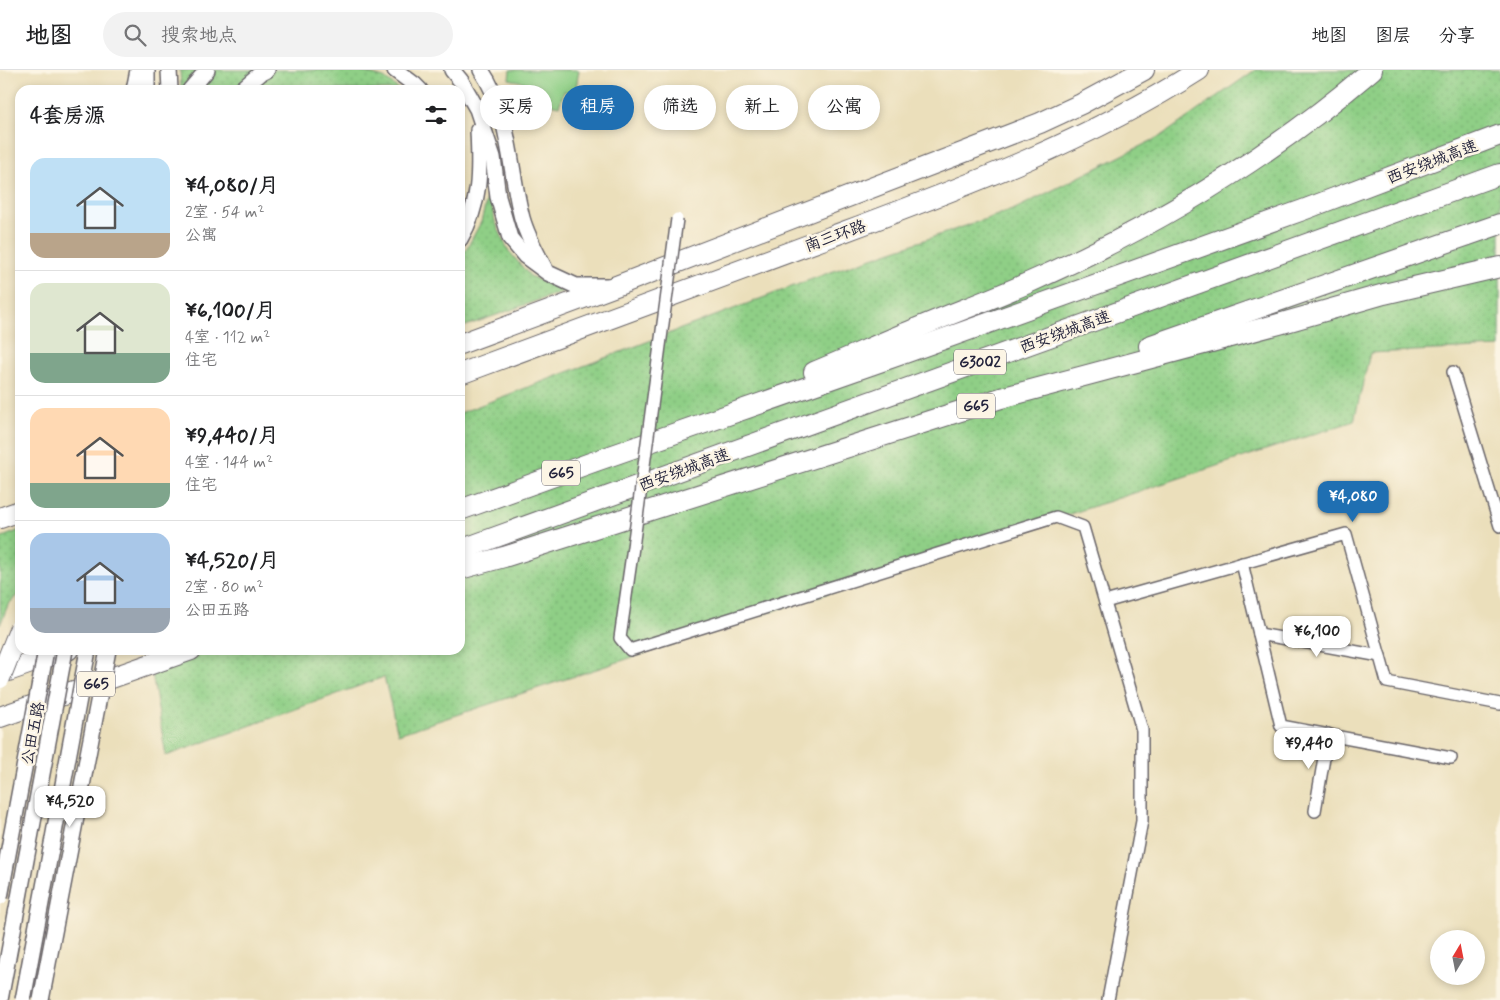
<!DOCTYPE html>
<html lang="zh">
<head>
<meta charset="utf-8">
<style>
	:root { --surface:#fff; --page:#f2f2f2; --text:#202124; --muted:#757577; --line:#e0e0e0; --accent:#1f6fb2 }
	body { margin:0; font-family:Mynerve,"LXGW WenKai TC",sans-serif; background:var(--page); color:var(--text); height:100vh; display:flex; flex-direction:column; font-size:19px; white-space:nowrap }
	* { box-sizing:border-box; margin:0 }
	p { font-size:16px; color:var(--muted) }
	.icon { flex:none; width:28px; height:28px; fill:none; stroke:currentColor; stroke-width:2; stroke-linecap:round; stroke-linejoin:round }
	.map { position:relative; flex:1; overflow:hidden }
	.panel { position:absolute; left:15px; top:15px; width:450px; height:570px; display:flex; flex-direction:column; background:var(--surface); border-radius:15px; box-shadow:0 2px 8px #0003 }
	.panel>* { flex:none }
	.hud { position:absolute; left:480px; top:15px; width:475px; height:45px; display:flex; gap:10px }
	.needle { width:32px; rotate:10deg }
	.tools { position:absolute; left:1430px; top:860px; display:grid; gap:10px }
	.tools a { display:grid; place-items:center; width:55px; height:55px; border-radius:50%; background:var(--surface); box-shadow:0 2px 8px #0003; font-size:25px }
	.price { position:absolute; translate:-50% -42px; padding:0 11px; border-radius:10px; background:#fff; color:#222; font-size:16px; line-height:32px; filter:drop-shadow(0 1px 2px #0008) }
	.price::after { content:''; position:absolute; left:50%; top:30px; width:15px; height:11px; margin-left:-8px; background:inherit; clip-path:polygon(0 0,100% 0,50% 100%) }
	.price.on { background:var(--accent); color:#fff }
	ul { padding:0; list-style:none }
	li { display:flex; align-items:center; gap:15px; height:125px; padding:0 15px }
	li+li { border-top:1px solid var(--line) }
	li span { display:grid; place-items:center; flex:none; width:140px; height:100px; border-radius:15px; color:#555 }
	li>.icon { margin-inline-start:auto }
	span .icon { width:60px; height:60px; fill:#fffc; stroke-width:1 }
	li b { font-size:21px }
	h2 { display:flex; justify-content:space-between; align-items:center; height:60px; padding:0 15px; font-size:21px }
	.tag { padding:0 18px; border-radius:22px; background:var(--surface); box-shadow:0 2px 8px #0003; font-size:18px; line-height:45px }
	.tag.on { background:var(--accent); color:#fff }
	header { display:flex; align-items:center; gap:30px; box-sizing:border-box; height:70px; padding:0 25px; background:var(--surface); border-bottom:1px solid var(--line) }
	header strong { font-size:24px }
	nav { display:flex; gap:28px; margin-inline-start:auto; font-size:18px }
	.search { width:350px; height:45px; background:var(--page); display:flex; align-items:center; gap:12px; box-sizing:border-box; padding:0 18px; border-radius:28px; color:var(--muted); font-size:19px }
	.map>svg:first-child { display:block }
</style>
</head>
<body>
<header>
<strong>地图</strong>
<div class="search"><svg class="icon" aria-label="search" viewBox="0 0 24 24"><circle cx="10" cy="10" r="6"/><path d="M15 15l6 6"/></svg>搜索地点</div>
<nav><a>地图</a><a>图层</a><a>分享</a></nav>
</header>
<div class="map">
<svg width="1500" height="930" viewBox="0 0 1500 930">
	<defs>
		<pattern id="grass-dots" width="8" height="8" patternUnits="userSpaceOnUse" patternTransform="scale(1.25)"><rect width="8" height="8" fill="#8fcf86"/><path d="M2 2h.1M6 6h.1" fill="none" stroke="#7bb175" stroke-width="1.8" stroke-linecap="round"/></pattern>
	</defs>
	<rect width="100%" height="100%" fill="#fcf5e5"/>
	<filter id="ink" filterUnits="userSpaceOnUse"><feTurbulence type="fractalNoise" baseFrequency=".02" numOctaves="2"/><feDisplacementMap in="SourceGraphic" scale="10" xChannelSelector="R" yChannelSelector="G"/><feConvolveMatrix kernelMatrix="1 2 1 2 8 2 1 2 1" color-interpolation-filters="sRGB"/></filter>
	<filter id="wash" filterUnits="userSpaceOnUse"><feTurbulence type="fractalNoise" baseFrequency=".0096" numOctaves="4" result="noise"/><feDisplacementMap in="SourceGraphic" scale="20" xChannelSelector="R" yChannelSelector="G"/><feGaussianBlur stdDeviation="1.12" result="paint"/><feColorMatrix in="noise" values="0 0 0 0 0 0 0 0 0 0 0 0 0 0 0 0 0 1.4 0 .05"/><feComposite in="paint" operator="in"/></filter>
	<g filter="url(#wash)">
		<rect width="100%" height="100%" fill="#ebdfbb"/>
		<g fill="url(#grass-dots)" stroke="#587860">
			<path d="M180,0H356L384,8L400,20H181Z"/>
			<path d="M1255,0H1500V277L1370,283L1354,351L398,664L384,607L166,686L148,580H460V343L828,203L1015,139L1163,65Z"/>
			<path d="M489,121L495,151L508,180L530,206L564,221L460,258V188L466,180L481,152Z"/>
			<path d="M20,460V522L8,535L0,555V468Z"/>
		</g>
		<path fill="#8fcf86" stroke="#587860" d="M510,0H579L575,24L564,21L559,36L540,32L541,16L509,9Z"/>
	</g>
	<g filter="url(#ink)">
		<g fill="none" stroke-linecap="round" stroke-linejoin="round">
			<g stroke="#686468" stroke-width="14">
				<g id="street">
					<path d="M1453,302L1500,456"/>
					<path d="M634,470L620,568L630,580L1056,447L1083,457L1142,660V751L1108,930"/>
					<path d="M1242,493L1281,656L1451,688"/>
					<path d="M1105,532L1346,464L1387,612L1500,634"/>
					<path d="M1259,564L1380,586"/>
					<path d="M1315,741L1328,664"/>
				</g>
			</g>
			<g stroke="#686468" stroke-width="18">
				<g id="secondary">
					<path d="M147,0V20"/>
					<path d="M169,0L170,20"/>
					<path d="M395,0L415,15L420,20"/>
					<path d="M452,0L461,11L477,39L493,87L498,127L510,168L525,186L548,203L576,216H607"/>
					<path d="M481,0C511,44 509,99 522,148C527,166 536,182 544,197"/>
					<path d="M134,20L138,0"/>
					<path d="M190,20L207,0"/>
					<path d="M241,20L261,3L267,0"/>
					<path d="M460,169C481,133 480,101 478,60"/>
				</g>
			</g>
			<g stroke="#686468" stroke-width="22">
				<g id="highway">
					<path d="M460,274L616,216L1040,53L1081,34L1144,0"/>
					<path d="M1149,276L1500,154"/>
					<path d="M814,302C848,288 881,273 915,259C953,243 992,229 1030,212C1153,158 1270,87 1372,0"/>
					<path d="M460,304C583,258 706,212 830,167C956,120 1085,73 1199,0"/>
					<path d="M460,440L593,392L899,285L1303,140L1500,65"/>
					<path d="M0,448L20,441"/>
					<path d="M460,480L1500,104"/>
					<path d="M460,499L504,487L1001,328L1279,254L1384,224L1500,197"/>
					<path d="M0,604L68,580"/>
					<path d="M0,647L191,580"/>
				</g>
			</g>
			<use href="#street" stroke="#fff" stroke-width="11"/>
			<use href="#secondary" stroke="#fff" stroke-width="15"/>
			<use href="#highway" stroke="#fff" stroke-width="20"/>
			<g stroke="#686468" stroke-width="14" stroke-linecap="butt">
				<path id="street-bridge" d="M634,470L677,149"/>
			</g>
			<g stroke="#686468" stroke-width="18" stroke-linecap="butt">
				<g id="secondary-bridge">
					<path d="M0,827L46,580"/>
					<path d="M0,930L65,580"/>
					<path d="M23,930L88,580"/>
					<path d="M41,930L108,580"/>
				</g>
			</g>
			<g stroke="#686468" stroke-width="22" stroke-linecap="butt">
				<path id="highway-bridge" d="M0,608L20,558"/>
			</g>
			<use href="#street-bridge" stroke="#fff" stroke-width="11"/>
			<use href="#secondary-bridge" stroke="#fff" stroke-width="15"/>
			<use href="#highway-bridge" stroke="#fff" stroke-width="20"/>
		</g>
	</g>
	<g text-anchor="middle" stroke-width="5" stroke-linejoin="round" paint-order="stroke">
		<g fill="#fcf5e5" stroke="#63616e" stroke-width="1">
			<rect x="954" y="279.5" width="52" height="25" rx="4"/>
			<rect x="957" y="323.5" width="38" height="25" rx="4"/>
			<rect x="542" y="390.5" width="38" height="25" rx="4"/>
			<rect x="77" y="601.5" width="38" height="25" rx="4"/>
		</g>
		<g font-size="15" font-weight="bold" fill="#22223b">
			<text x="980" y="297">G3002</text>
			<text x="976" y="341">G65</text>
			<text x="561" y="408">G65</text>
			<text x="96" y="619">G65</text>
		</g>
		<g font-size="16" fill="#22223b" stroke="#fcf5e5">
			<text transform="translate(1432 91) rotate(-21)" y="6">西安绕城高速</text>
			<text transform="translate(835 165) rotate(-20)" y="6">南三环路</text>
			<text transform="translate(1065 261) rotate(-20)" y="6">西安绕城高速</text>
			<text transform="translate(684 399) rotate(-20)" y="6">西安绕城高速</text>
			<text transform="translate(32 663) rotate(-79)" y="6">公田五路</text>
		</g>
	</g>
</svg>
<div class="tools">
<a><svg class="needle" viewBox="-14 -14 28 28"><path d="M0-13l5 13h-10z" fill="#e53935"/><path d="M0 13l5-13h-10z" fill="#757577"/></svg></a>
</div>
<b class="price on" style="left:1353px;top:453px">¥4,080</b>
<b class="price" style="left:1317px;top:588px">¥6,100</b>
<b class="price" style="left:1309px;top:700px">¥9,440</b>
<b class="price" style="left:70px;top:758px">¥4,520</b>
<div class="hud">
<a class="tag">买房</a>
<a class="tag on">租房</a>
<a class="tag">筛选</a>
<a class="tag">新上</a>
<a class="tag">公寓</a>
</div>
<section class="panel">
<h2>4套房源<svg class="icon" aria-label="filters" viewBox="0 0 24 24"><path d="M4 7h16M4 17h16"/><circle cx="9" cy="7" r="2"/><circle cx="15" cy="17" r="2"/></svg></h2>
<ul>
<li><span style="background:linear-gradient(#bfe0f5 75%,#b9a48a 0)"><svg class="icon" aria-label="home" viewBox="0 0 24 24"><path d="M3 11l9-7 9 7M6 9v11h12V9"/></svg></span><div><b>¥4,080/月</b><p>2室 · 54 m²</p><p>公寓</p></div></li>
<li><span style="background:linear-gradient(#dfe7d0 70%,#7fa58c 0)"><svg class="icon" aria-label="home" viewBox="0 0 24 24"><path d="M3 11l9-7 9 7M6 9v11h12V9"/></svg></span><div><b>¥6,100/月</b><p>4室 · 112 m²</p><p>住宅</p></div></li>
<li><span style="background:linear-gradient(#ffd9b3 75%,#7fa58c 0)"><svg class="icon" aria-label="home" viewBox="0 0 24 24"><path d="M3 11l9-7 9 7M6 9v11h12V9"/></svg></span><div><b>¥9,440/月</b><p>4室 · 144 m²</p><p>住宅</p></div></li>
<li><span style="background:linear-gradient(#a9c7e8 75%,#9aa5b1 0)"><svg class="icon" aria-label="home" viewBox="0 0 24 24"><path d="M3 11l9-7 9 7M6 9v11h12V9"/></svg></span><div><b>¥4,520/月</b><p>2室 · 80 m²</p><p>公田五路</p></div></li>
</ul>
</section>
</div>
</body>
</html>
